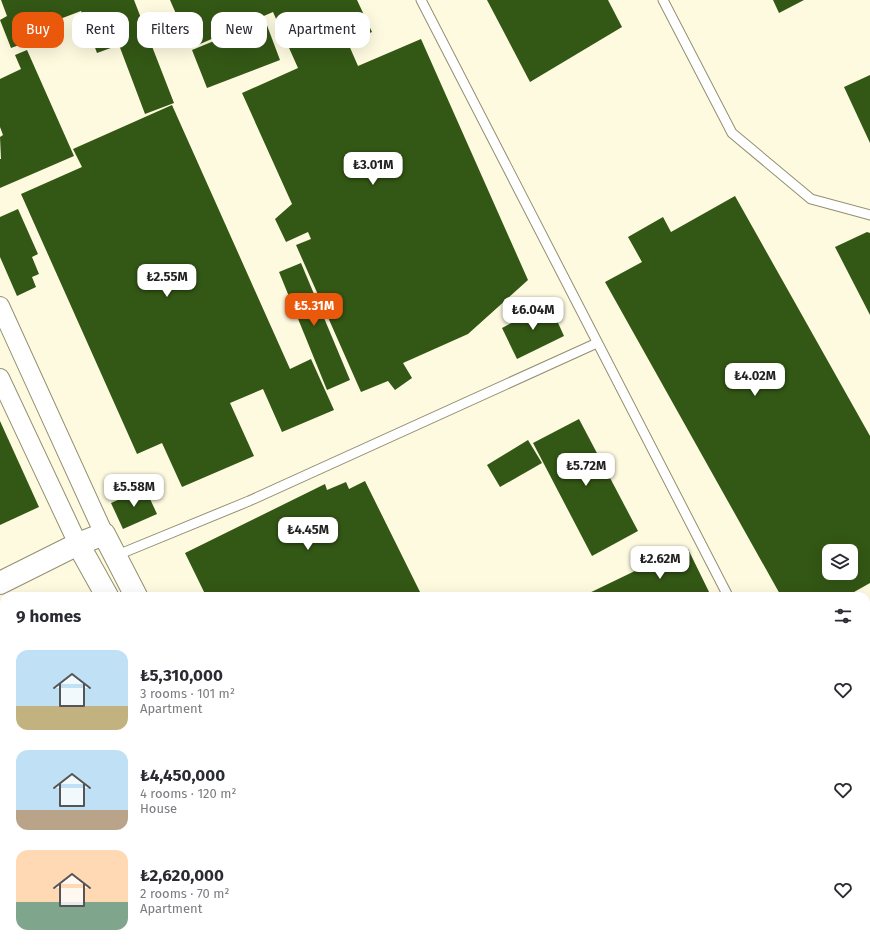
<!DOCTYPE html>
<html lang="en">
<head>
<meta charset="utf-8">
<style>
	:root { --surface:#fff; --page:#f7f7f7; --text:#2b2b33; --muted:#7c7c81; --accent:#ea580c }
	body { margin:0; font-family:"Fira Sans",sans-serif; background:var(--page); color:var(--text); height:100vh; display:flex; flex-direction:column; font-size:15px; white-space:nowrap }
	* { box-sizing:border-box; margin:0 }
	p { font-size:13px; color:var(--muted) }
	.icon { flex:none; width:22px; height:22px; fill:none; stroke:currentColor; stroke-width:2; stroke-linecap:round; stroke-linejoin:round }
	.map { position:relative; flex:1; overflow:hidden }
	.side { position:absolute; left:0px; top:592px; width:870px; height:356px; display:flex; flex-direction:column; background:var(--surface); border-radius:12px 12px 0 0; box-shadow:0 4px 16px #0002 }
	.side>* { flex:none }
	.hud { position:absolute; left:12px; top:12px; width:400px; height:36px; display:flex; gap:8px }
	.fabs { position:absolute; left:822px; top:544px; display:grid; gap:8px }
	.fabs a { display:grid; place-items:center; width:36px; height:36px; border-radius:8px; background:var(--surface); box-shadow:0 4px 16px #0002; font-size:20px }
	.price { position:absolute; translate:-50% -34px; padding:0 9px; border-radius:8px; background:#fff; color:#222; font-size:13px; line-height:26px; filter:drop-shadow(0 1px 2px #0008) }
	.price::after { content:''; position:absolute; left:50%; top:24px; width:12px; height:9px; margin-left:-6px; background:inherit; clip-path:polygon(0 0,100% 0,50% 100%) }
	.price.selected { background:var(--accent); color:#fff }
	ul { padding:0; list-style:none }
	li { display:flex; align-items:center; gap:12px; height:100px; padding:0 16px }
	li span { display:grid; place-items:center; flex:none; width:112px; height:80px; border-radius:12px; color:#555 }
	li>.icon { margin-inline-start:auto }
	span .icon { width:48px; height:48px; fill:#fffc; stroke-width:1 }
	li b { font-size:17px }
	h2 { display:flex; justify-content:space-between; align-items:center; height:48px; padding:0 16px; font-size:17px }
	.pill { padding:0 14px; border-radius:12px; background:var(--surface); box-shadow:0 4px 16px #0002; font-size:14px; line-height:36px }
	.pill.selected { background:var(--accent); color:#fff }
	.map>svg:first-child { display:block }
</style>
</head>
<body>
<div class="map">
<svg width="870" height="948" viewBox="0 0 870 948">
	<rect width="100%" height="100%" fill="#fefae0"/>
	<g fill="#335715" fill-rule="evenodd">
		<path d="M1,0H134L174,103L145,114L119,45L97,53L81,11L18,35L22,44L11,48L0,20L7,16Z"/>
		<path d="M170,0H357L372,32L348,43L358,66L421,39L528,280L468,334L403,363L412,378L395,390L388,381L361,392L296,245L311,239L308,232L286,242L275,219L292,204L242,93L298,68L273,12L191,48Z"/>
		<path d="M487,0H608L622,27L530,82Z"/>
		<path d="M773,0H804L779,13Z"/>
		<path d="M265,20L280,60L207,88L192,50Z"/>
		<path d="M27,50L74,156L0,188V159H1L0,137L3,135L0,127V79L21,69L15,55Z"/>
		<path d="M870,75V143L844,87Z"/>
		<path d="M172,105L290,369L311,359L334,410L282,432L263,389L230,403L254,456L182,487L162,443L137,454L21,194L82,167L73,149Z"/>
		<path d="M735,196L870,436V583L847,596H781L605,282L642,262L628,237L663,217L671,232ZM829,551H851V573H829Z"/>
		<path d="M18,209L38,254L32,257L39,274L32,277L36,287L17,296L0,257V217Z"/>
		<path d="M867,232L870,233V315L835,247Z"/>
		<path d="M301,263L350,380L327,390L279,272Z"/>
		<path d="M549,303L564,336L517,359L502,328Z"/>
		<path d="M579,419L638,531L592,556L533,443Z"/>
		<path d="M0,421L39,507L0,525Z"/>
		<path d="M528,440L542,463L500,487L487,465Z"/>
		<path d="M365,481L422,596H206L185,553L325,484L327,490L346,482L349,489Z"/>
		<path d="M145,488L157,514L123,529L111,503Z"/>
		<path d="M688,549L711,596H583L666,556L667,559Z"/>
		<path d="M4,662V944H231L232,948H0V664Z"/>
		<path d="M866,937L870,948H843L852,944H866Z"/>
		<path d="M351,944H591L593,948H380L379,947L376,948H352Z"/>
		<path d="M651,944H747L740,948H654Z"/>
	</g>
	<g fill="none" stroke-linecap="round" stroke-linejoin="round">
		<g stroke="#938f71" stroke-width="11">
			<g id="service">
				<path d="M421,0L728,596"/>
				<path d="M663,0L732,133L811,199L870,215"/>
				<path d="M115,556L249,501L597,343"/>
				<path d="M866,863L870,871"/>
			</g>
		</g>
		<g stroke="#938f71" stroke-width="20">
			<g id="minor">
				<path d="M0,306L104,534"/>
				<path d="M0,378L78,544"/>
			</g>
		</g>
		<g stroke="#938f71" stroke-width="24">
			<g id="tertiary">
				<path d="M78,544L107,596"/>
				<path d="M0,583L78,544L104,534L136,596"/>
				<path d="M0,642L4,641"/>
				<path d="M281,944L283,948"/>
				<path d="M317,944L319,948"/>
			</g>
		</g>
		<use href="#service" stroke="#fff" stroke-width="9"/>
		<use href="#minor" stroke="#fff" stroke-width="18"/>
		<use href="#tertiary" stroke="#fff" stroke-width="22"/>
	</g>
</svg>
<div class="fabs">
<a><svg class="icon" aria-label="layers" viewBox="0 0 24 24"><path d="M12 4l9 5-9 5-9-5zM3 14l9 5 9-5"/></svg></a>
</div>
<b class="price" style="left:373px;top:186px">₺3.01M</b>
<b class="price" style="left:167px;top:298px">₺2.55M</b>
<b class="price selected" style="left:314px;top:327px">₺5.31M</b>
<b class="price" style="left:533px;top:331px">₺6.04M</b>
<b class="price" style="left:755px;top:397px">₺4.02M</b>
<b class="price" style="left:586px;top:487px">₺5.72M</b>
<b class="price" style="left:134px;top:508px">₺5.58M</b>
<b class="price" style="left:308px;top:551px">₺4.45M</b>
<b class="price" style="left:660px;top:580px">₺2.62M</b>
<div class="hud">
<a class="pill selected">Buy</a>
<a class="pill">Rent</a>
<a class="pill">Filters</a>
<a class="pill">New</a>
<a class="pill">Apartment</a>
</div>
<section class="side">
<h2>9 homes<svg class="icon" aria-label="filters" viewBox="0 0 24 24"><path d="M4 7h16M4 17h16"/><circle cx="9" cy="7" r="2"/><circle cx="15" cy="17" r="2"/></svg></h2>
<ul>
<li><span style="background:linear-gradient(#bfe0f5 70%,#c2b280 0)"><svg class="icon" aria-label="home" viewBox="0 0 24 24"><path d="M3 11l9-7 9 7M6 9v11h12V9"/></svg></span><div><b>₺5,310,000</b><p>3 rooms · 101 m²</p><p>Apartment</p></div><svg class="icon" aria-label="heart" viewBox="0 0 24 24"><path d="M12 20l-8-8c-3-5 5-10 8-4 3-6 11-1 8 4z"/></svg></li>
<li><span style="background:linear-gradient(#bfe0f5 75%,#b9a48a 0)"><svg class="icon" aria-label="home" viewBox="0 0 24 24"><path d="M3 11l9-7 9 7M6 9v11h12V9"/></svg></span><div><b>₺4,450,000</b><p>4 rooms · 120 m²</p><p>House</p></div><svg class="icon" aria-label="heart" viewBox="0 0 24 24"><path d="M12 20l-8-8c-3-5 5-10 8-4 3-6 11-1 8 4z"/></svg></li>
<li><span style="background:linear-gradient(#ffd9b3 65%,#7fa58c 0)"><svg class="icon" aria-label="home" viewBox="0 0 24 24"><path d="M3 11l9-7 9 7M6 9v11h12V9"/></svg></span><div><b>₺2,620,000</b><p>2 rooms · 70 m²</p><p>Apartment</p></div><svg class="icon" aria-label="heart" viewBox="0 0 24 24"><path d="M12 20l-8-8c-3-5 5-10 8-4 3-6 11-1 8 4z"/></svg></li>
</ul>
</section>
</div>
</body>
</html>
